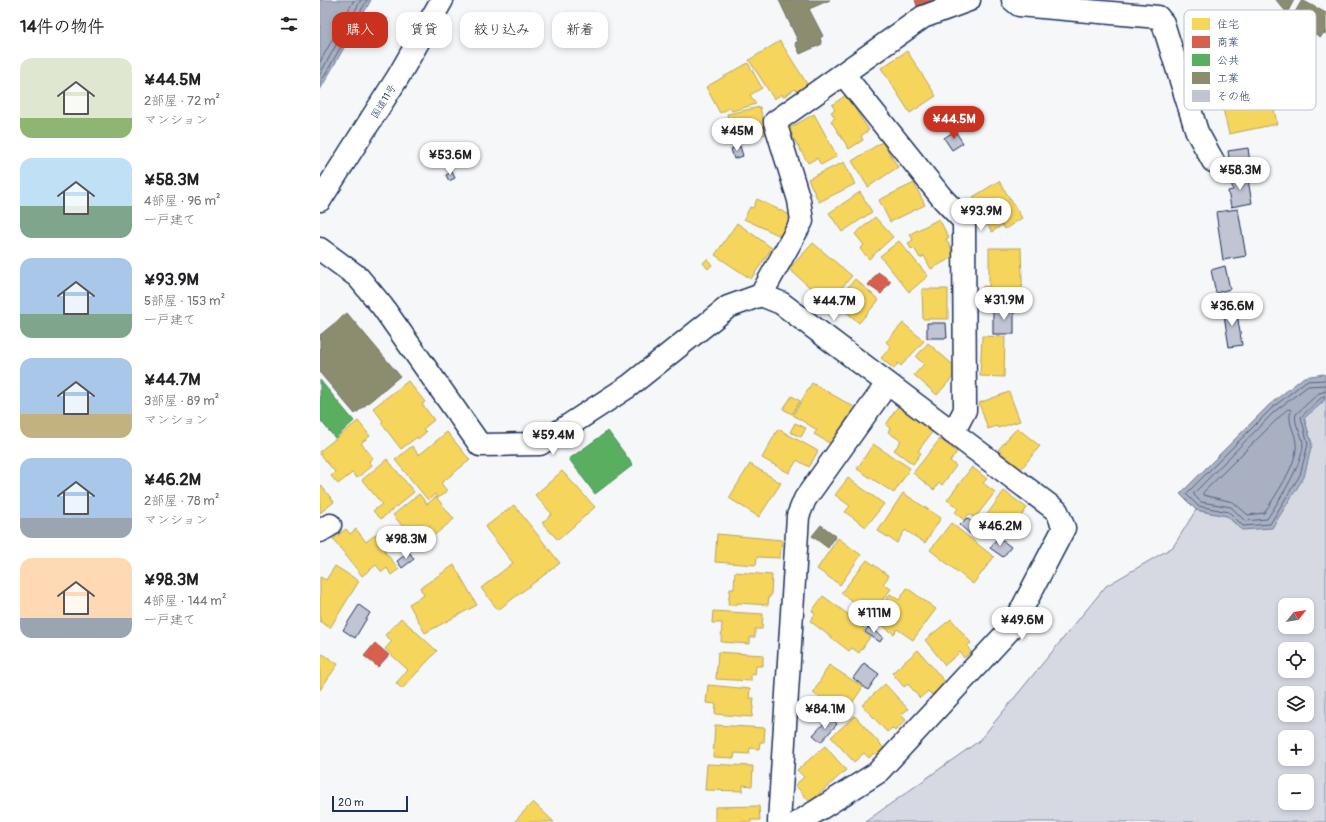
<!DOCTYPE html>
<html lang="ja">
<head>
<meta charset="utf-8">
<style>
	:root { --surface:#fff; --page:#f6f6f6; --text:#202124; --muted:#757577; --accent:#c8321e }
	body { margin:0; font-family:Pangolin,"Klee One",sans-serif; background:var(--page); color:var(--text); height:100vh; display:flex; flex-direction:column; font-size:15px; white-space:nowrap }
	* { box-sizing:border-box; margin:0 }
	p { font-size:13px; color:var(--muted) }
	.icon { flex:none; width:22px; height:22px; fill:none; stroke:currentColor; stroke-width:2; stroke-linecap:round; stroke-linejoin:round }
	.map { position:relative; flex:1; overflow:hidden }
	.sheet { display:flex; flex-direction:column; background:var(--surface); width:320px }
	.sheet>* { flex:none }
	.hud { position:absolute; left:12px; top:12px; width:380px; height:36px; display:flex; gap:8px }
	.needle { width:26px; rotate:60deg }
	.buttons { position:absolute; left:958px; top:598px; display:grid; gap:8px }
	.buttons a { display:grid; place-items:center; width:36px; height:36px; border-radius:8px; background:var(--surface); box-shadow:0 2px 6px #0003; font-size:20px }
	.scale { position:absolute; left:12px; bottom:10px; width:76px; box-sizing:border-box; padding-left:4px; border:2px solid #1b2f5e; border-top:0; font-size:11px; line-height:14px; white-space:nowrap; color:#1b2f5e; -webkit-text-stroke:3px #fff; paint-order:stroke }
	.price { position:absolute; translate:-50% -34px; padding:0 9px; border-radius:14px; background:#fff; color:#222; font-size:13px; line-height:26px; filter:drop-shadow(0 1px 2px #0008) }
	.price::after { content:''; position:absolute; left:50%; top:24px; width:12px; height:9px; margin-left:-6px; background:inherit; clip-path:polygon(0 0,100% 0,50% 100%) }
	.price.selected { background:var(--accent); color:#fff }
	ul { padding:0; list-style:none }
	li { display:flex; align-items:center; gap:12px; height:100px; padding:0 20px }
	li span { display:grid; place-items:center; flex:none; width:112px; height:80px; border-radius:12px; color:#555 }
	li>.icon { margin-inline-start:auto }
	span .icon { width:48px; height:48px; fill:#fffc; stroke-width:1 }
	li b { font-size:17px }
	h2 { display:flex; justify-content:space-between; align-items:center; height:48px; padding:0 20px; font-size:17px }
	.tag { padding:0 14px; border-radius:12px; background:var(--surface); box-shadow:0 2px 6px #0003; font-size:14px; line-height:36px }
	.tag.selected { background:var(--accent); color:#fff }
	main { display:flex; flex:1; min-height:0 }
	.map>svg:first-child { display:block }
</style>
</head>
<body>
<main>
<section class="sheet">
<h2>14件の物件<svg class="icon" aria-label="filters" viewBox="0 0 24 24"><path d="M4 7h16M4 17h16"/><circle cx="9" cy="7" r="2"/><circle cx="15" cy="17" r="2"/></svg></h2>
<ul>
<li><span style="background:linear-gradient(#dfe7d0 75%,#8fb573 0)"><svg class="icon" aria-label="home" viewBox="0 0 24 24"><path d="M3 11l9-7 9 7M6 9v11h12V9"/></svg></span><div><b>¥44.5M</b><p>2部屋 · 72 m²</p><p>マンション</p></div></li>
<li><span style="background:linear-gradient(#bfe0f5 60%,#7fa58c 0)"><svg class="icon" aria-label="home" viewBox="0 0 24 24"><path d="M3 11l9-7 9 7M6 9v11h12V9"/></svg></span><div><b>¥58.3M</b><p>4部屋 · 96 m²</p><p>一戸建て</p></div></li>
<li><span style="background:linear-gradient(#a9c7e8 70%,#7fa58c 0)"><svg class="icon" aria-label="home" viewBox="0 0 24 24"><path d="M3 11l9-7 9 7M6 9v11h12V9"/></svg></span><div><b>¥93.9M</b><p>5部屋 · 153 m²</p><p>一戸建て</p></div></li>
<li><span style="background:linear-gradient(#a9c7e8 70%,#c2b280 0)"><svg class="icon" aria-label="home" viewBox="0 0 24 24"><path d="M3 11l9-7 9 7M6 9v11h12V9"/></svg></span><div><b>¥44.7M</b><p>3部屋 · 89 m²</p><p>マンション</p></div></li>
<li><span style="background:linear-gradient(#a9c7e8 75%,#9aa5b1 0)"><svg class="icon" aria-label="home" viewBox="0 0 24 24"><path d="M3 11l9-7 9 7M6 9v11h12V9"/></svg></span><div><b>¥46.2M</b><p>2部屋 · 78 m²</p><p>マンション</p></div></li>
<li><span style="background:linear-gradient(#ffd9b3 75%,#9aa5b1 0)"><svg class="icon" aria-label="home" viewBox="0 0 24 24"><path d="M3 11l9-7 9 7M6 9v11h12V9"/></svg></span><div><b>¥98.3M</b><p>4部屋 · 144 m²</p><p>一戸建て</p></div></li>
</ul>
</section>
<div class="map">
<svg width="1006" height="822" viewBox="0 0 1006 822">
	<rect width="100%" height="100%" fill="#f6f7f9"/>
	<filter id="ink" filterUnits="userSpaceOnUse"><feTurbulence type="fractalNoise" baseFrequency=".025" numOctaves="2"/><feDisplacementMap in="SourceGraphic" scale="8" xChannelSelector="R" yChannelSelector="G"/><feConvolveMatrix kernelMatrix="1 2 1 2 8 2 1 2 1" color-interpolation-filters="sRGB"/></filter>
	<g filter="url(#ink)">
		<path fill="#d6d9e2" stroke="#7884a0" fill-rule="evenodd" d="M1006,397V822H545L659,741L786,586L853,547L876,510L907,516L922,530L992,444L984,418L1003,402ZM965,605H987V627H965ZM965,649H987V671H965ZM965,693H987V715H965ZM965,737H987V759H965ZM965,781H987V803H965Z"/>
		<g fill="#a9b0c1" stroke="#707c99">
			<path d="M0,0H51L0,90Z"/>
			<path d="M1004,374C1006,378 1006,382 1006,386C1006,405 996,407 984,418L992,444L984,477L952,528L922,530L907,516L876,510L860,494L949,405L984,377Z"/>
		</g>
		<g fill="#f6d55c" stroke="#b4a35d">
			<path d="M460,41L489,87L478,95L475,89L463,97L462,94L454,99L429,60Z"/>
			<path d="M587,51L616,96L590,113L561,68Z"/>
			<path d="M428,63L442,88L430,95L436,104L412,111L410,108L400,113L386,87Z"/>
			<path d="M526,95L549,130L541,136L543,140L529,149L511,121L515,118L511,112L515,110L512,105Z"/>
			<path d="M952,99L957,124L909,134L903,109Z"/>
			<path d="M440,107L446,134L413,142L407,114Z"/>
			<path d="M494,114L517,156L501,165L497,158L488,163L468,129Z"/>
			<path d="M562,142L578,167L548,187L532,161Z"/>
			<path d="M524,162L535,184L499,202L488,179Z"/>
			<path d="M679,181L702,218L685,229L682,225L672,232L663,218L665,216L653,197Z"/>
			<path d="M594,183L605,205L570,222L559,200Z"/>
			<path d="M540,192L552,212L522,232L509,213Z"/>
			<path d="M437,199L474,217L467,239L424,219L430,207L433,208Z"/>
			<path d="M555,217L573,237L549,259L540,249L544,245L535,234Z"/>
			<path d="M619,219L629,238L626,239L635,256L611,269L604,256L600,258L594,248L591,249L588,243L593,240L590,234Z"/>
			<path d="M417,223L452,248L431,279L395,255Z"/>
			<path d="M579,241L608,276L589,292L560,256Z"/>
			<path d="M493,243L532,276L508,303L469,269Z"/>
			<path d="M669,248H701L703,308L662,307L663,286L669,287Z"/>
			<path d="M387,259L392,265L388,269L383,263Z"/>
			<path d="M535,279L559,300L539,323L515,302Z"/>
			<path d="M602,289H628V319H603Z"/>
			<path d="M583,323L604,341L581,366L578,363L574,369L561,358L571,347L566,342Z"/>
			<path d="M662,336L685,337L684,377L660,376Z"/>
			<path d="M608,343L639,370L617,395L594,375L604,364L596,357Z"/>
			<path d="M88,381L105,402L102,404L114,420L103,429L106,432L98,439L97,437L81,449L61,423L63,421L53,408Z"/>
			<path d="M492,383L534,407L511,444L494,434L497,430L473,415Z"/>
			<path d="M689,392L700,421L678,428L677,426L668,429L659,403Z"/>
			<path d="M472,396L480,401L472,414L463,409Z"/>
			<path d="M578,406L613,431L598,451L601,453L593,464L574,450L581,441L568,432L570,428L566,425Z"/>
			<path d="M38,421L50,436L41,443L53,458L49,461L52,465L37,478L32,473L18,484L11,476L15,472L0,454V451Z"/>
			<path d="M475,423L486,428L481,437L470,432Z"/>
			<path d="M697,428L720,446L701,469L678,450Z"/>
			<path d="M458,429L498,451L489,467L477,460L469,473L442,458Z"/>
			<path d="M127,432L150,460L121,483L127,491L118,498L115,494L108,500L75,460L92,446L99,455Z"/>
			<path d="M620,439L637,452L630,461L636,466L622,485L619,483L614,490L593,473Z"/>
			<path d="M553,444L590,468L574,493L537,469Z"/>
			<path d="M67,459L94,492L61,519L53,511L62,504L42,480Z"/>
			<path d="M430,464L461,483L439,517L409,498Z"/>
			<path d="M652,467L667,479L663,483L675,492L655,518L649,514L644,520L635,513L638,508L627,500Z"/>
			<path d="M242,471L275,507L238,540L222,523L232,514L215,495Z"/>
			<path d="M528,478L564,504L546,527L525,512L530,506L515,495Z"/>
			<path d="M0,484L14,502L0,513Z"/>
			<path d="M684,491L707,508L686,537L663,520Z"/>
			<path d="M583,493L621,518L605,543L585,530L577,543L558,531Z"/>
			<path d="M99,494L107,504L116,497L134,519L100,547L90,535L87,538L81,530L84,528L73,515Z"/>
			<path d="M194,505L240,563L178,610L161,588L193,563L165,527Z"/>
			<path d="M631,523L674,557L653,584L610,550Z"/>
			<path d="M26,529L30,534L36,529L46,542L61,530L72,544L64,551L79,569L71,575L67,568L62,572L56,565L42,576L13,539Z"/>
			<path d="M397,534L462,540L460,558L437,557L436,565L395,562Z"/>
			<path d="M518,538L541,555L520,585L497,569Z"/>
			<path d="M547,560L569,576L563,584L571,589L551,615L521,593Z"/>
			<path d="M134,565L157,605L105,633L89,604L104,595L100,588Z"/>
			<path d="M15,566L39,581L10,628L0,621V577L6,580Z"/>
			<path d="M415,572L452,575L451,596H449L448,605L417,603V605H408L410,589H414Z"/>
			<path d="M587,588L616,609L593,640L577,629L574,634L553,619L570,594L579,600Z"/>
			<path d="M503,596L544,626L543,627L545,629L543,632L550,637L539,653L532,648L529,651L490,621L495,614L492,611Z"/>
			<path d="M393,611L443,614L442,629H435V637H430V644L401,642L402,623H392Z"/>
			<path d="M543,611L551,618L546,623L538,617Z"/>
			<path d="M81,618L117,651L82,689L76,683L88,670L65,649L72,641L65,635Z"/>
			<path d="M631,619L651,643L647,646L651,652L644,658L640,652L625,665L605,640Z"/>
			<path d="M598,650L626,683L612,695L608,691L600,698L588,684L584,687L572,673Z"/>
			<path d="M398,652L443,655V666H436L435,675L431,674V681L396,679Z"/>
			<path d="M3,654L18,664L0,690V658Z"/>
			<path d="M509,665L543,687L530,706L517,697L511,705L493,693Z"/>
			<path d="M565,684L588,709L581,715L586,720L575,731L572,728L567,732L542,705Z"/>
			<path d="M388,685L430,689L429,698H434L432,717L395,714L396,704L386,703Z"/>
			<path d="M535,716L570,755L562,762L554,753L549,758L544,753L534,762L511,737Z"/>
			<path d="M395,725L445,728L444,742H440L439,749L430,748L429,754L415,753L414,758L393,757Z"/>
			<path d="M505,746L526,770L490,802L475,785L484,777L477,770Z"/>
			<path d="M387,764L433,766L432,786L423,785V791L385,790Z"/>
			<path d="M213,802L234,822H194Z"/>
			<path d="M439,806L440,820H431V822H395V807Z"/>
		</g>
		<g fill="#d6604d" stroke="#9e5152">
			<path d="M595,0H620L598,9Z"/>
			<path d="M558,272L571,281L561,294L548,285Z"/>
			<path d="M55,643L69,655L58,667L44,656Z"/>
		</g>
		<g fill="#5aae61" stroke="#478860">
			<path d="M0,380L34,421L15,438L0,420Z"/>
			<path d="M288,431L313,465L275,494L249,459Z"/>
		</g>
		<g fill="#8c8c6e" stroke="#6a7069">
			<path d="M459,0H510L489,9L503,36L500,38L502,44L480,54L475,43L478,41Z"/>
			<path d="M956,0H974L967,13Z"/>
			<path d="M982,0L1006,13V34L1003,33L1001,37L970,21Z"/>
			<path d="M27,313L80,376L35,414L0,373V335Z"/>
			<path d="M501,525L516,536L508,548L492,536Z"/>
		</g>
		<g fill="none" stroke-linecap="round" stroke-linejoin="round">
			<g stroke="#546386" stroke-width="1">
				<path d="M0,62L34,0"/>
				<path d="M0,74L41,0"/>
				<path d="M0,84L47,0"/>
				<path d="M1006,380L986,381L952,408L867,493V495L878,506L909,512L923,526L950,524L980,475L988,444L981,417L1002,397L1006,396"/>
				<path d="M1006,385L988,386L955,411L874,493V495L881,502L911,507L925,521L947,519C958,502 983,464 983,444C983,434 973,425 976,414L999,393L1006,391"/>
				<path d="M968,409L971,410C967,423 975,431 976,443C979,462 954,498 944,513L928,515L913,502L883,495V493Z"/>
			</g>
		</g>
		<g fill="#c0c4d3" stroke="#1b2f5e">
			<path d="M635,131L643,143L632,150L624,138Z"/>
			<path d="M420,146L423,156L414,159L411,149Z"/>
			<path d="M928,148L931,171L911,173L908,151Z"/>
			<path d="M132,172L135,178L129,181L126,175Z"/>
			<path d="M927,174L932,203L911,207L908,191L913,190L910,177Z"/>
			<path d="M918,209L926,256L903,260L896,212Z"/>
			<path d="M905,266L910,289L896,293L891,270Z"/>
			<path d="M916,307L922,345L909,347L903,309Z"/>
			<rect x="673" y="308" width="21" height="26"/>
			<path d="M607,323H626L627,338H607Z"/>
			<path d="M647,518L656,526L650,534L640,525Z"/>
			<path d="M678,537L691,547L683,557L670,548Z"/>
			<path d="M89,552L94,559L82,568L77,561Z"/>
			<path d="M39,605L50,613L35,638L23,630Z"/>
			<path d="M548,627L563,637L560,642L545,632Z"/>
			<path d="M544,663L559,674L548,690L533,678Z"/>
			<path d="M510,717L517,724L501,742L493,735Z"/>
		</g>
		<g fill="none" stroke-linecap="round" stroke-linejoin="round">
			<g stroke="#1b2f5e" stroke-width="25">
				<g id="street">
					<path d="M693,0L699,5L838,17L843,23L877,132L893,161"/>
					<path d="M524,75L623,199L644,221L645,410L633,433"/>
					<path d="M0,249L38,277L62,306L160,445L220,444L309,386L408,307L441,295L482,221L479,200L455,122L603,17L649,0"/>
					<path d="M441,295L461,303L737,511L744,528L693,626L557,773L479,822"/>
					<path d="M0,531L10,525"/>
					<path d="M459,822L478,516L485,499L567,384"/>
				</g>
			</g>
			<g stroke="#1b2f5e" stroke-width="25">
				<path id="highway" d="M0,200L78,77L122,0"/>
			</g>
			<use href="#street" stroke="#fff" stroke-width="22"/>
			<use href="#highway" stroke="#fff" stroke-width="22"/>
		</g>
	</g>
	<g text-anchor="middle" stroke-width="4" stroke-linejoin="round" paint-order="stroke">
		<g font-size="10" fill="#1b2f5e" stroke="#fff">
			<text transform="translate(63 101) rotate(-58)" y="4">国道11号</text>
		</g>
	</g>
	<rect x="864" y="10" width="132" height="100" rx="6" fill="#fff" stroke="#bbc1cf" stroke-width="1"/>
	<rect x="872" y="18" width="18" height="12" fill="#f6d55c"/>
	<rect x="872" y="36" width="18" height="12" fill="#d6604d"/>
	<rect x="872" y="54" width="18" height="12" fill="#5aae61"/>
	<rect x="872" y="72" width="18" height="12" fill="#8c8c6e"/>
	<rect x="872" y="90" width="18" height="12" fill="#c0c4d3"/>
	<g font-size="11" fill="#1b2f5e">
		<text x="897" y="28">住宅</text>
		<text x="897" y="46">商業</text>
		<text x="897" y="64">公共</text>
		<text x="897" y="82">工業</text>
		<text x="897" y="100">その他</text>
	</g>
</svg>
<div class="buttons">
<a><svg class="needle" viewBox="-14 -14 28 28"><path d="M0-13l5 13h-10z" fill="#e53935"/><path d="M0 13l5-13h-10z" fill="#757577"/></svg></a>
<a><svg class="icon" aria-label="locate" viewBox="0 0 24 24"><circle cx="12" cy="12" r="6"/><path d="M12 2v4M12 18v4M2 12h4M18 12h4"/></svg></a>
<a><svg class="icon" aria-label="layers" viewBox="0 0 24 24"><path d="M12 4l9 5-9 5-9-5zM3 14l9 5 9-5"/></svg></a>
<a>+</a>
<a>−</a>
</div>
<div class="scale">20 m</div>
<b class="price selected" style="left:634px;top:140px">¥44.5M</b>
<b class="price" style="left:417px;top:152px">¥45M</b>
<b class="price" style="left:130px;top:176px">¥53.6M</b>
<b class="price" style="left:920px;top:191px">¥58.3M</b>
<b class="price" style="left:661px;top:232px">¥93.9M</b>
<b class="price" style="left:684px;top:321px">¥31.9M</b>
<b class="price" style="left:514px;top:322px">¥44.7M</b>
<b class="price" style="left:912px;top:327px">¥36.6M</b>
<b class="price" style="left:233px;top:456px">¥59.4M</b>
<b class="price" style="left:680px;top:547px">¥46.2M</b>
<b class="price" style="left:86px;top:560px">¥98.3M</b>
<b class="price" style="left:554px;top:634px">¥111M</b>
<b class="price" style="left:702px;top:641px">¥49.6M</b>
<b class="price" style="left:505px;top:730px">¥84.1M</b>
<div class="hud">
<a class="tag selected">購入</a>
<a class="tag">賃貸</a>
<a class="tag">絞り込み</a>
<a class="tag">新着</a>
</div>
</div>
</main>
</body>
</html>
